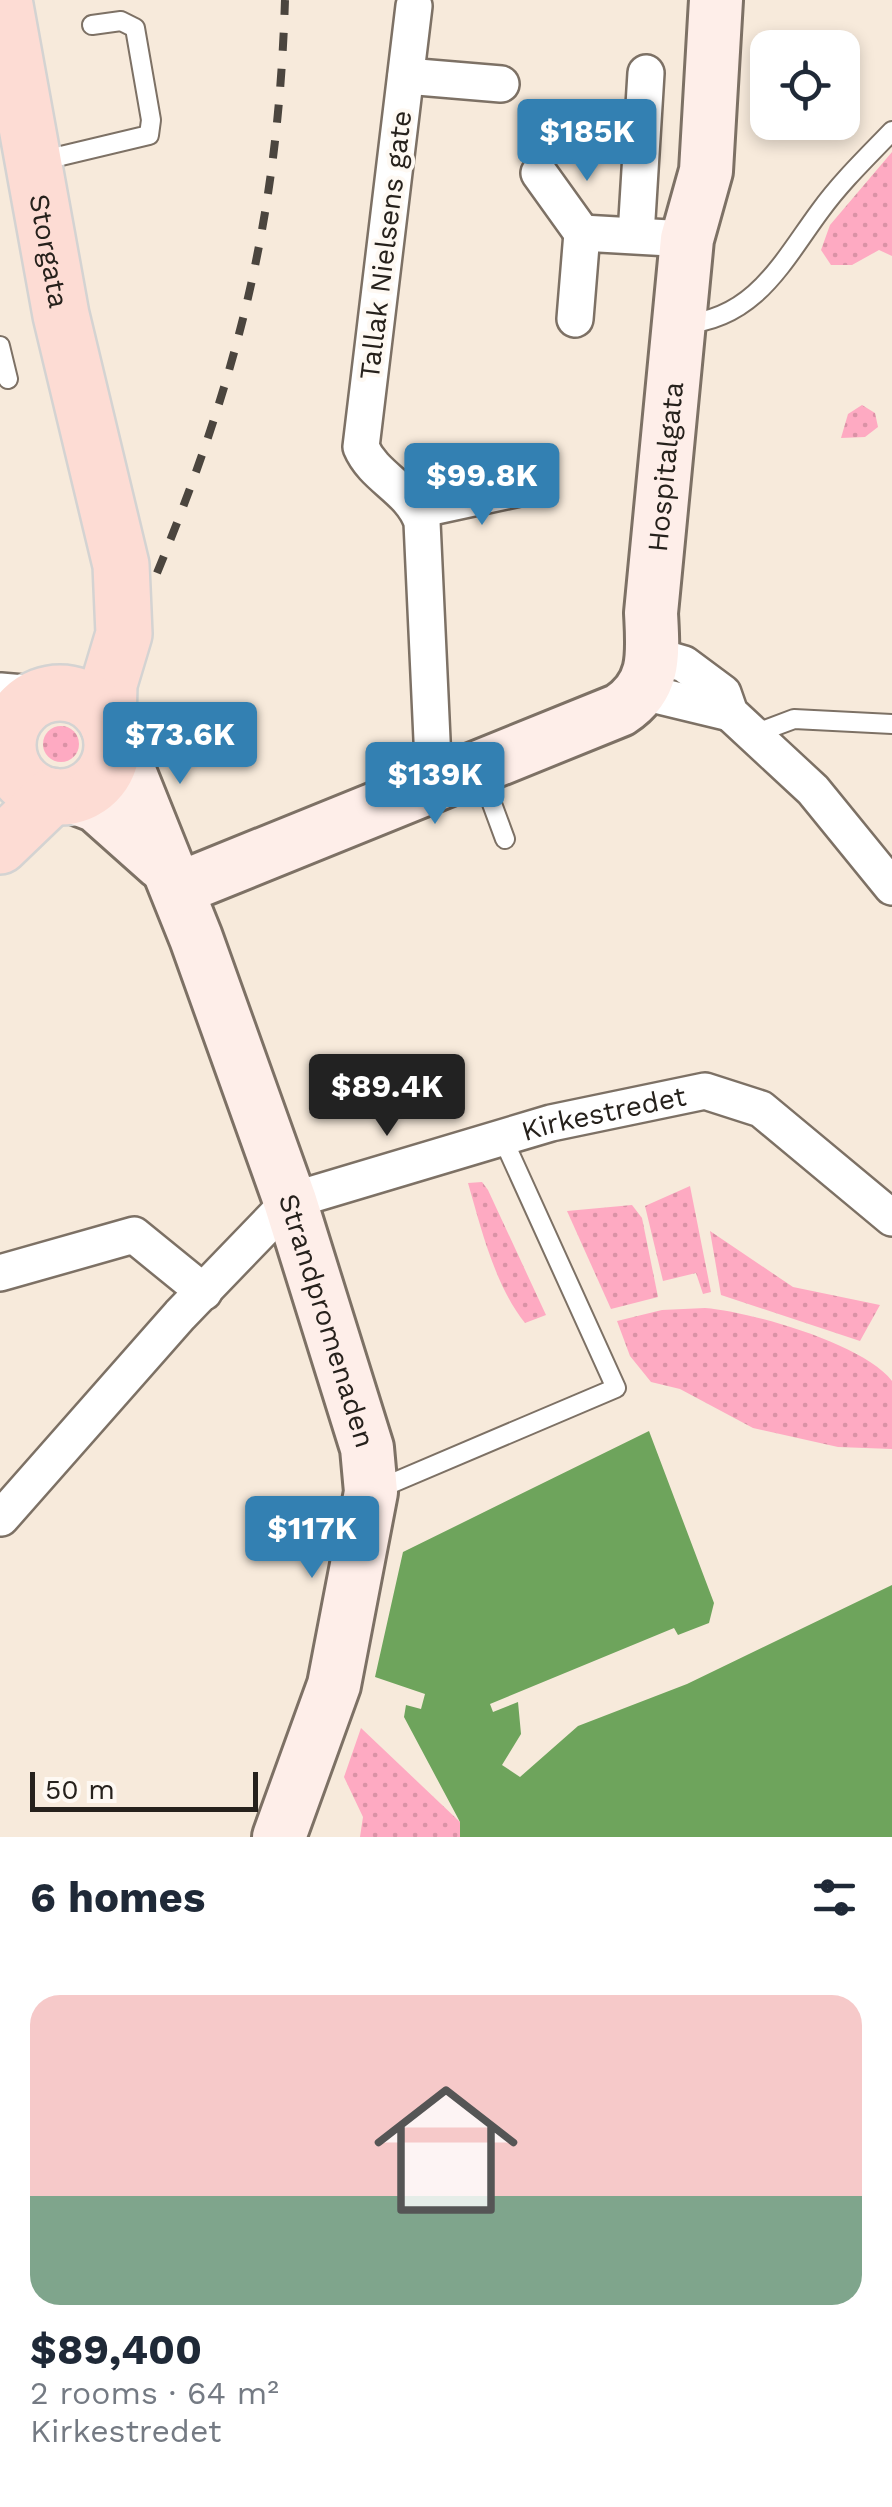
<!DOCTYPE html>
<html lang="en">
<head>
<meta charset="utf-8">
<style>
	:root { --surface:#fff; --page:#f2f2f3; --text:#1f2937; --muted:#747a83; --accent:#3380b2 }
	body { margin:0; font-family:"Work Sans",sans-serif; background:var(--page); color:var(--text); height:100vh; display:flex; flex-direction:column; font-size:38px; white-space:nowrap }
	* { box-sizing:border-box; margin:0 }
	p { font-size:32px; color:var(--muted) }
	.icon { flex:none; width:55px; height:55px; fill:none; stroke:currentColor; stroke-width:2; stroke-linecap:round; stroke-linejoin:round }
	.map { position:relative; height:1837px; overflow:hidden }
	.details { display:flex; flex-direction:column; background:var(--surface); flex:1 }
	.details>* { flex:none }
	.controls { position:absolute; left:750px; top:30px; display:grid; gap:20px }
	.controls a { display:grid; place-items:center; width:110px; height:110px; border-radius:20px; background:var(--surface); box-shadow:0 5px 15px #0003; font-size:50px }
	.scale { position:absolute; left:30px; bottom:25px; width:228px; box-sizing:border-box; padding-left:10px; border:5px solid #26211c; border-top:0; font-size:28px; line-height:35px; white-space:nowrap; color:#26211c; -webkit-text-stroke:8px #fef9f3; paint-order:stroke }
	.price { position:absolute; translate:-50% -85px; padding:0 22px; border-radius:10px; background:var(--accent); color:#fff; font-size:32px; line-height:65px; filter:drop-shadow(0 2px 5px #0008) }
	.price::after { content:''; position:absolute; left:50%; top:60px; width:30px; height:22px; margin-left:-15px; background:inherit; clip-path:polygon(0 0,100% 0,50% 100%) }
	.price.active { background:#222; color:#fff }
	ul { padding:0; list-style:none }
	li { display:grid; align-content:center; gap:20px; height:530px; padding:0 30px }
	li span { display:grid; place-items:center; height:310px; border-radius:30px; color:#555 }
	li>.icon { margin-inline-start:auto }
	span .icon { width:180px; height:180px; fill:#fffc; stroke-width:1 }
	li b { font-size:42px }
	h2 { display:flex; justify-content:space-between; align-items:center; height:120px; padding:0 30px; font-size:42px }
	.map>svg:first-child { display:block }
</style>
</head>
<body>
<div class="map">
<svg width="892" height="1837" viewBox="0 0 892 1837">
	<defs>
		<pattern id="green-dots" width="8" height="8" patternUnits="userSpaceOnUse" patternTransform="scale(2.5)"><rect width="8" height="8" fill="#feaac2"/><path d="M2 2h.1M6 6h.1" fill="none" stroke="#da92a6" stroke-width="1.8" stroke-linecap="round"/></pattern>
	</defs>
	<rect width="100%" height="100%" fill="#f7eadb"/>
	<g fill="url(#green-dots)">
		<path d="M892,152V256L879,250L852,265H831L821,250L830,225Z"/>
		<path d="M862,405L875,413L878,427L865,437L841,438L848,414Z"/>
		<circle cx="61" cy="744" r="18"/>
		<path d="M482,1182L488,1190L546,1315L525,1323C495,1286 481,1228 468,1183Z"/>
		<path d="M690,1186L711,1292L703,1294L696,1273L663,1281L645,1206Z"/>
		<path d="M632,1205L642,1218L658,1297L611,1309L567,1211Z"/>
		<path d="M710,1231L793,1287L880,1305L860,1341L721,1295Z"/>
		<path d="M705,1308C752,1312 864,1344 892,1381V1449L838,1447L753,1428L680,1389L651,1382L630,1356L617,1321L662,1310Z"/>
		<path d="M361,1728L460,1822V1837H360L363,1817L344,1777Z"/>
	</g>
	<path fill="#6ea45c" d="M649,1431L714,1603L709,1623L678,1635L674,1628L490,1704L493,1712L518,1702L521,1734L502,1765L520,1777L578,1726L687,1684L892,1585V1837H460V1822L404,1717L406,1705L421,1709L425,1694L375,1677L403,1552Z"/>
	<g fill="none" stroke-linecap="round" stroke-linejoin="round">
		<g stroke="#7d7165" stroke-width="22">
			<g id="service">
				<path d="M40,161L149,135L151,120L135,28L121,21L92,25"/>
				<path d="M684,324C755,319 783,261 820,211C841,182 867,157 892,131"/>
				<path d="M0,346L8,379"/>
				<path d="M754,734L794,719L892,724"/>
				<path d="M481,774L505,839"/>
				<path d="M376,1490L616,1388L503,1139"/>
			</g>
		</g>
		<g stroke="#7d7165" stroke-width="40">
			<g id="minor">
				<path d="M414,6L361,447C374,478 411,489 422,522L434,783"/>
				<path d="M406,76L501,84"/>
				<path d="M539,173L582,233"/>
				<path d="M636,235L646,73"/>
				<path d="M575,319L582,233L687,239"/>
				<path d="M418,510L529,486"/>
				<path d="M653,655L684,664L723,693L730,713L813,790L892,887"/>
				<path d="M643,692L730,713"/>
				<path d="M0,1273L134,1235L204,1292"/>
				<path id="s1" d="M1,1518L180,1315L290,1201L551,1123L705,1091L761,1109L892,1218"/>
			</g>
		</g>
		<g stroke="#7d7165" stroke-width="50">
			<g id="tertiary">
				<path d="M0,696L35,699"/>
				<path d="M0,733L8,742"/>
			</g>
		</g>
		<g stroke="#7d7165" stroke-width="58">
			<g id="secondary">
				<path id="s2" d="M112,742L131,776L196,938L290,1201L367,1448L371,1492L334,1685L279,1837"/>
				<path d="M71,796L97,806L161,863"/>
				<path id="s3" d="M178,889L620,710C657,686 653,653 651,613L687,239L706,171L716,0"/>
			</g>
		</g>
		<g stroke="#d4d3d2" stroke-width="60">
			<g id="primary">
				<path id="s4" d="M4,0L61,315L121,565L124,634L109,684L108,725"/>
				<circle cx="60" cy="745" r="52"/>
				<path d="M0,846L52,796"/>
			</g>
		</g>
		<use href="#service" stroke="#fff" stroke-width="18"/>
		<use href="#minor" stroke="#fff" stroke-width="35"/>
		<use href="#tertiary" stroke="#fff" stroke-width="45"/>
		<use href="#secondary" stroke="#feeee9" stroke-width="52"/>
		<use href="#primary" stroke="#fddcd4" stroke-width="55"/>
		<path stroke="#4b453e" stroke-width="8" stroke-dasharray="18 18" stroke-linecap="butt" d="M157,573C239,373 278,217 285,0"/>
	</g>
	<g text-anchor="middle" stroke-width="8" stroke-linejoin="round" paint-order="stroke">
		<g font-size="28" fill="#26211c" stroke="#fef9f3">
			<text transform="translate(385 245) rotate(-83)" y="10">Tallak Nielsens gate</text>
			<text dy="10" stroke="none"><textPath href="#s4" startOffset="255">Storgata</textPath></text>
			<text dy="10" stroke="none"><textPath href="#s3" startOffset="732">Hospitalgata</textPath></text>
			<text dy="10" stroke="none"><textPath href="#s1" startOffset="755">Kirkestredet</textPath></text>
			<text dy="10" stroke="none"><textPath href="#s2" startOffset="618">Strandpromenaden</textPath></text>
		</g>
	</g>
</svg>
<div class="controls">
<a><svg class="icon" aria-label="locate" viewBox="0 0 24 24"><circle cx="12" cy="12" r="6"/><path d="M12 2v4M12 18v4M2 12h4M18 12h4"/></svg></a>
</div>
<div class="scale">50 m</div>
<b class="price" style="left:587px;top:184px">$185K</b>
<b class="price" style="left:482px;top:528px">$99.8K</b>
<b class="price" style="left:180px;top:787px">$73.6K</b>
<b class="price" style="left:435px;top:827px">$139K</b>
<b class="price active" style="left:387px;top:1139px">$89.4K</b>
<b class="price" style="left:312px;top:1581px">$117K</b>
</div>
<section class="details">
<h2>6 homes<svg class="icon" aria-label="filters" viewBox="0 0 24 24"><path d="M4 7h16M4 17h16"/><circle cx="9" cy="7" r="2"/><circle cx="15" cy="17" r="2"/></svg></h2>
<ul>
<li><span style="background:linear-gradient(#f6c9c9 65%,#7fa58c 0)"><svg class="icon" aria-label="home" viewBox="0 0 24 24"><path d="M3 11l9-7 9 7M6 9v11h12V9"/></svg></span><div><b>$89,400</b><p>2 rooms · 64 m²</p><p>Kirkestredet</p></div></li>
</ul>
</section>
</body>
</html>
